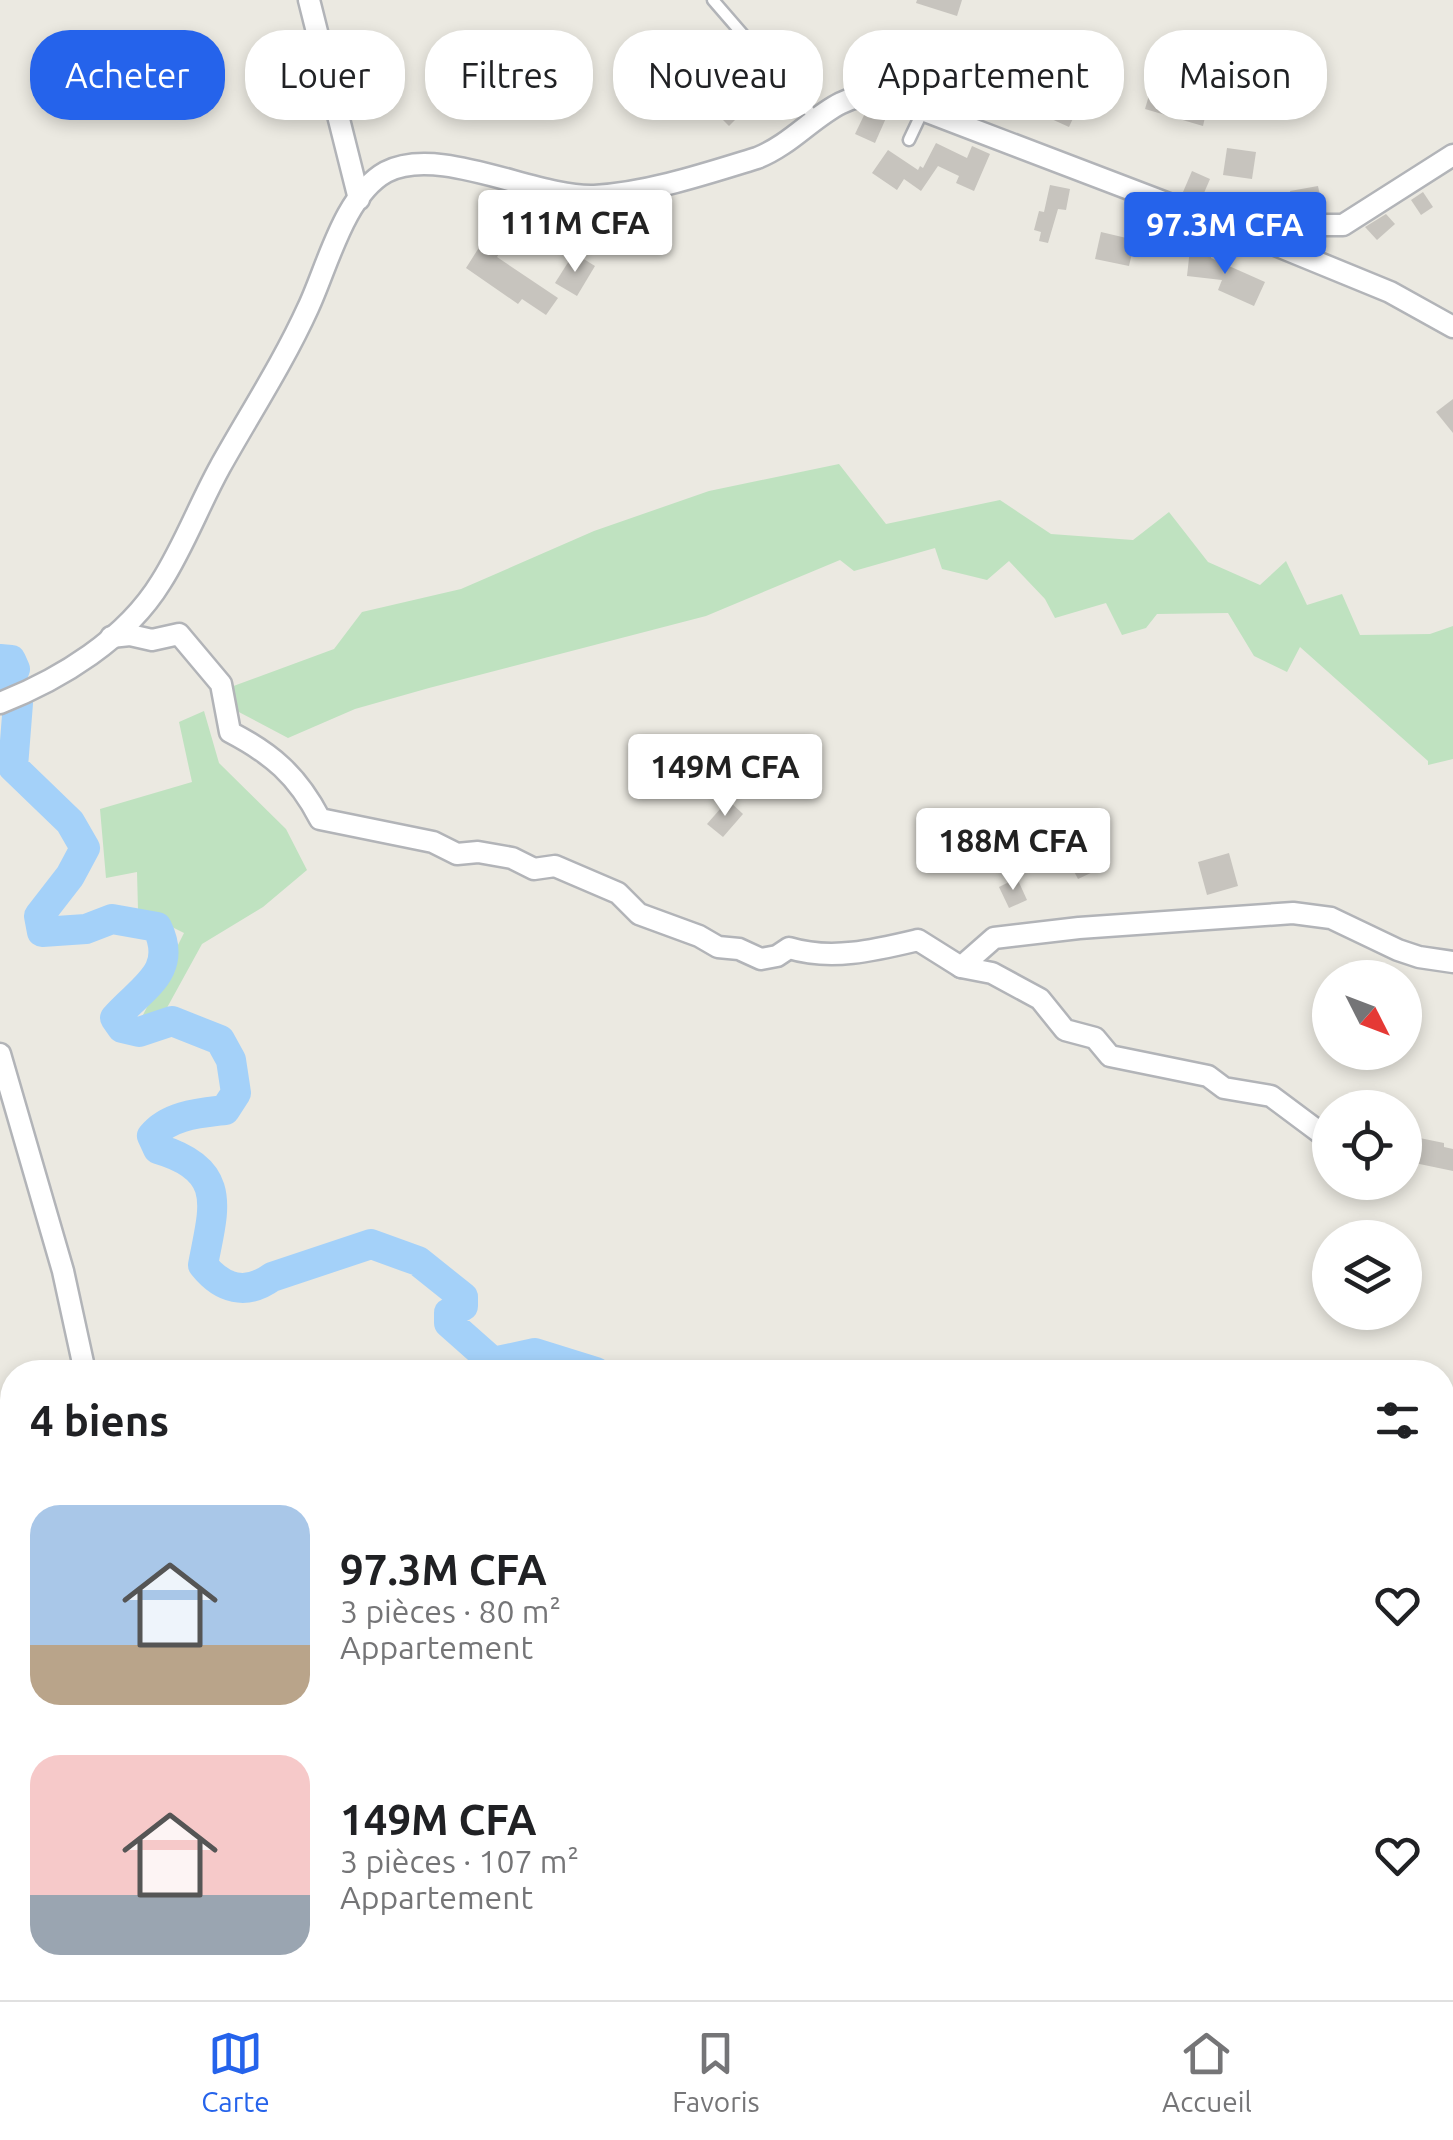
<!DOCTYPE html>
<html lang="fr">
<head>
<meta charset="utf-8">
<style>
	:root { --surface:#fff; --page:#f6f6f6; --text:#202124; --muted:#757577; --line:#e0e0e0; --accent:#2563eb }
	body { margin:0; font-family:Ubuntu,sans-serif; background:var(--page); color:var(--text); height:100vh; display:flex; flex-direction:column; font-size:38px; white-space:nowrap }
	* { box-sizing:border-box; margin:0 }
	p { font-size:32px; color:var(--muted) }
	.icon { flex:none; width:55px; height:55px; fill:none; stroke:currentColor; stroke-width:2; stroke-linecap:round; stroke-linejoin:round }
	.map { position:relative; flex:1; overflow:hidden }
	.drawer { position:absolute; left:0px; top:1360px; width:1455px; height:640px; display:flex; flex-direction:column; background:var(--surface); border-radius:40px 40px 0 0; box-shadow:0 5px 15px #0003 }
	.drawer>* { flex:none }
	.banner { position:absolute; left:30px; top:30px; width:1395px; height:90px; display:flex; gap:20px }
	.needle { width:65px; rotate:132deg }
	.controls { position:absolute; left:1312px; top:960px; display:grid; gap:20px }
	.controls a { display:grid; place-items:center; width:110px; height:110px; border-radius:50%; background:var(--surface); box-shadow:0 5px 15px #0003; font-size:50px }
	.price { position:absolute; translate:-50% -85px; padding:0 22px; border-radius:10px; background:#fff; color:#222; font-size:32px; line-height:65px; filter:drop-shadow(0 2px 5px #0008) }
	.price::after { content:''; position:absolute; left:50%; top:60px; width:30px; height:22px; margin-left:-15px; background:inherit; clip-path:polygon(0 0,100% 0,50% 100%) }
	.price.active { background:var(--accent); color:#fff }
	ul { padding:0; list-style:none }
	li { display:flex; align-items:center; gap:30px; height:250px; padding:0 30px }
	li span { display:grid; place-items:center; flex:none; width:280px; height:200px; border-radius:30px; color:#555 }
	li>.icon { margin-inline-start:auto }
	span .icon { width:120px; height:120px; fill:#fffc; stroke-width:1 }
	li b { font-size:42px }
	h2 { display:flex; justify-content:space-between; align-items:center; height:120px; padding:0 30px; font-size:42px }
	.pill { padding:0 35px; border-radius:40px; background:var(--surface); box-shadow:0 5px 15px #0003; font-size:35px; line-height:90px }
	.pill.active { background:var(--accent); color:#fff }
	.tabs { display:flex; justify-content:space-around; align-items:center; height:140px; border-top:2px solid var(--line); background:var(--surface); font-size:28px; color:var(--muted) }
	.tabs a { display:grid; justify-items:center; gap:5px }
	.tabs .active { color:var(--accent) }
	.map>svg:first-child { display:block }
</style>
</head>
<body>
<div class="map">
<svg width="1453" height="2000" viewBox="0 0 1453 2000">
	<rect width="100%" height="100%" fill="#ebe9e1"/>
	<g fill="#bfe2c0">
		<path d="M839,464L886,524L1000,500L1051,534L1133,540L1169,512L1208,562L1260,585L1286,561L1307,605L1342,594L1360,635L1430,634L1453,626V759L1428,765V761L1300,647L1287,672L1254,656L1228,613L1157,614L1146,628L1122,635L1106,603L1055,618L1045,599L1009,561L987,580L942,569L935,548L854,571L840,560L706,616L429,688L355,709L288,738L235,710L228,688L334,649L362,612L461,589L594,531L709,491Z"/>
		<path d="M204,711L219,763L286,829L307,870L263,907L202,944L163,1015L138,1025L184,933L138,910L137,872L106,878L100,809L192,782L179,722Z"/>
		<path d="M12,1612V1662L0,1669V1622Z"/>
		<path d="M229,1988H269L278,2000H223Z"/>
		<path d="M927,1988H1286L1301,2000H915Z"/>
	</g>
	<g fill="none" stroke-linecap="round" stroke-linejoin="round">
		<g stroke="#a4d1f9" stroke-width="30">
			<path d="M0,659L11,660L15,669L9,684L18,703L13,767L70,822L85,848L70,876L39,916L42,932L86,929L112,919L157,927C179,972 141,988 115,1018L122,1028L139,1032L172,1021L220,1040L231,1060L236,1093L225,1110C200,1113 169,1115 152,1136L158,1149C230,1170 213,1210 203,1265C222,1289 246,1296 272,1277L371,1244L418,1261L463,1297V1306L449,1313V1323L493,1362L535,1353L596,1372"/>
			<path d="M878,1988L880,1993L894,1988"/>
			<path d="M929,1988L935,2000"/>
			<path d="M1013,1988L1032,2000"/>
		</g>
	</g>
	<g fill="#c7c4be">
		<path d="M917,0H962L957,16L916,3Z"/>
		<path d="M931,43L953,50L945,71L923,64Z"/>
		<path d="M732,47L749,61L733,78L717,64Z"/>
		<path d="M959,71L980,79L971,102L950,94Z"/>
		<path d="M1152,85L1209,100L1203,126L1145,109Z"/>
		<path d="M1048,86L1081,101L1069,127L1036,112Z"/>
		<path d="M727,88L747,108L729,126L709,106Z"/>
		<path d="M867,109L886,118L875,143L855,134Z"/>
		<path d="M936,143L967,158L972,146L990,154L974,191L956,183L959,176L938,166L921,191L904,179L897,190L872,173L888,150L918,170L920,166L923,168Z"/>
		<path d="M1227,148L1256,152L1252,179L1223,175Z"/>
		<path d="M1192,171L1210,179L1201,200L1183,192Z"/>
		<path d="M1050,185L1070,189L1066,210L1058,209L1048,243L1039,241L1041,232L1034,230L1039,211L1044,212Z"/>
		<path d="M1318,186L1323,210L1295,216L1290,191Z"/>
		<path d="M1423,192L1433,207L1421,215L1411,200Z"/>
		<path d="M1386,214L1395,224L1377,240L1365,227Z"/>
		<path d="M500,222L514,231L497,257L558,298L546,315L522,299L518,304L466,268L480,246L483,248Z"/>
		<path d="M1101,232L1135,240L1129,266L1095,259Z"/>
		<path d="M1190,249L1212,251L1211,258L1265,282L1254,306L1218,290L1222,280L1187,276Z"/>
		<path d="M574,253L595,266L577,296L555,283Z"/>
		<path d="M1453,399V433L1436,412Z"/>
		<path d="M728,800L743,814L723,837L707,824Z"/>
		<path d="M1041,820L1051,846L1022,857L1012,831Z"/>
		<path d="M1088,852L1097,870L1078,879L1069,862Z"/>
		<path d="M1229,853L1238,886L1207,895L1198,862Z"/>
		<path d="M1017,878L1027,900L1009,908L999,887Z"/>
		<path d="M1405,1135L1444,1143V1147L1453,1149V1171L1405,1161Z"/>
	</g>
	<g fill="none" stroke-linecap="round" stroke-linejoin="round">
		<g stroke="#b2b4b8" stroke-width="15">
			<g id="lane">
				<path d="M713,0L816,119"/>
				<path d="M909,140L936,83"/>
				<path d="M329,1990L331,2000"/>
			</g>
		</g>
		<g stroke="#b2b4b8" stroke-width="25">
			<g id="street">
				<path d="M309,0L359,199"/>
				<path d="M1265,239L1317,225H1343L1453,155"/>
				<path d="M111,637L130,635L152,640L179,634L221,684L230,732C272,754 297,775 320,819L433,842L457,854L478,852L512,858L534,869L555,866L618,893L639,914L699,936L718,947L739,949L761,959L777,956L789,948C832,961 876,950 918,940L961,967L992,973L1040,999L1065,1030L1095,1038L1110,1056L1208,1076L1224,1088L1271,1096L1330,1140"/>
				<path d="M0,703C61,679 126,639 161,582C184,546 199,505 220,467C249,415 283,363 308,308C327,268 344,195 386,172C439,144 536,198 594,196C648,193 705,174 757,158C805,139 830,90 883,95L1263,240L1390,292L1453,327"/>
				<path d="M961,967L994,938L1079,928L1293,913L1331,918L1398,950L1419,957L1453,962"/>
				<path d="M0,1054L63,1271L85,1372"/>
				<path d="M197,2000L206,1988"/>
				<path d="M538,2000L539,1988"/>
			</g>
		</g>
		<path stroke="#99c2a6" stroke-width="2.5" stroke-dasharray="10 5" stroke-linecap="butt" d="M0,1498L12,1507"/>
		<use href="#lane" stroke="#fff" stroke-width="10"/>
		<use href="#street" stroke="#fff" stroke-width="20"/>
	</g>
</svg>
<div class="controls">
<a><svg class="needle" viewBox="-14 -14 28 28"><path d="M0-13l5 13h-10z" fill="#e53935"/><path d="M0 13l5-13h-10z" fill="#757577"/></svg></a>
<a><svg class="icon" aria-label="locate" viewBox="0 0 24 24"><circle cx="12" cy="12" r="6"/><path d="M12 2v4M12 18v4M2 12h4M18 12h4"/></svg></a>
<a><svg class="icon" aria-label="layers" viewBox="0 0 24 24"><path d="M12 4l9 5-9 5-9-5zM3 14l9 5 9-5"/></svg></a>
</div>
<b class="price" style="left:575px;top:275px">111M CFA</b>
<b class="price active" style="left:1225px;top:277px">97.3M CFA</b>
<b class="price" style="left:725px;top:819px">149M CFA</b>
<b class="price" style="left:1013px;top:893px">188M CFA</b>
<div class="banner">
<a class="pill active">Acheter</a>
<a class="pill">Louer</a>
<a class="pill">Filtres</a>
<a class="pill">Nouveau</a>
<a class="pill">Appartement</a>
<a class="pill">Maison</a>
</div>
<section class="drawer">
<h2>4 biens<svg class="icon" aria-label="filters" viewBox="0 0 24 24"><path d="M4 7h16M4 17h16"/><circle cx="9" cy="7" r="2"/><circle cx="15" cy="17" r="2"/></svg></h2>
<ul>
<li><span style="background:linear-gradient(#a9c7e8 70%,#b9a48a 0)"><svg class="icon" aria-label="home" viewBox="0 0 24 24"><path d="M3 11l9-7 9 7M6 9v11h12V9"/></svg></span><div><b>97.3M CFA</b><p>3 pièces · 80 m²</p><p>Appartement</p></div><svg class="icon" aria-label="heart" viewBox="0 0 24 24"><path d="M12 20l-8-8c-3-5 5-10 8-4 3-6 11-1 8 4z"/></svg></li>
<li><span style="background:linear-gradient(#f6c9c9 70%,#9aa5b1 0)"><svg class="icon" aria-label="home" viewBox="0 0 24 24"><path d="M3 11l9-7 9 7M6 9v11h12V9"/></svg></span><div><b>149M CFA</b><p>3 pièces · 107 m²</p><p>Appartement</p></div><svg class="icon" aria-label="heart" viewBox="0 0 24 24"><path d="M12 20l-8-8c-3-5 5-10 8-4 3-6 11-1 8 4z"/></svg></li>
</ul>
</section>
</div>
<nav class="tabs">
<a class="active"><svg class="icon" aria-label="map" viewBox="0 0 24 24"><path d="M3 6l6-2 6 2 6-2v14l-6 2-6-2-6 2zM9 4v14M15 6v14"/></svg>Carte</a>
<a><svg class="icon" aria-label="saved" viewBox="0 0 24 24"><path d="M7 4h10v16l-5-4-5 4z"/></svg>Favoris</a>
<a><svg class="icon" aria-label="home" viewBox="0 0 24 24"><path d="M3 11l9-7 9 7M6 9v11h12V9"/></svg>Accueil</a>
</nav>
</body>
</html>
